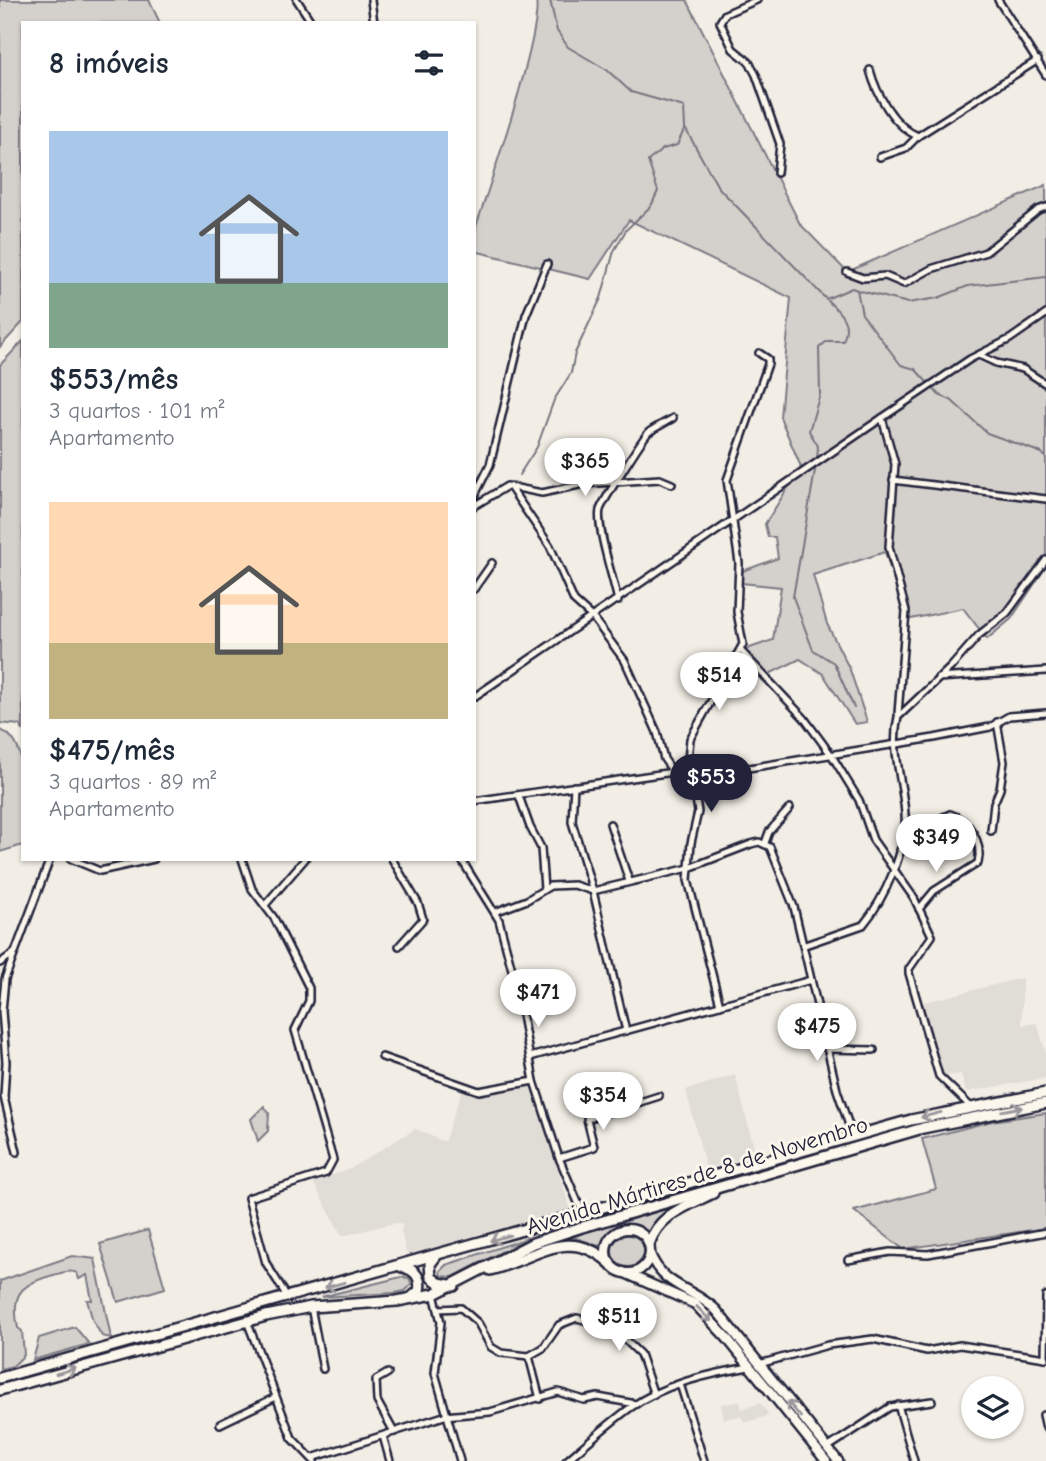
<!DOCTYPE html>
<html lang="pt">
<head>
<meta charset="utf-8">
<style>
	:root { --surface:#fff; --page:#f2f2f3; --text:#1f2937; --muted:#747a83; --accent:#22223b }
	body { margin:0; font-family:"Comic Neue",sans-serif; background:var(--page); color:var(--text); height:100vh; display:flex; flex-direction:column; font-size:26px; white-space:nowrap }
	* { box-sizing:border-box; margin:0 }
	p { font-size:23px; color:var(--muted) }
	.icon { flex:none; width:38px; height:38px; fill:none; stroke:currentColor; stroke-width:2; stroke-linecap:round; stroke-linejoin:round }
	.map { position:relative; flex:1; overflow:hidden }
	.drawer { position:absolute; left:21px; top:21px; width:455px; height:840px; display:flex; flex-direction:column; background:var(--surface); border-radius:0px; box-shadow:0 2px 5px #0004 }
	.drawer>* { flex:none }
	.buttons { position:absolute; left:961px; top:1376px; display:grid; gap:14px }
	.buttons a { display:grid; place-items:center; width:63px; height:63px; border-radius:50%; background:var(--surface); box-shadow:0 2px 5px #0004; font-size:35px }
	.price { position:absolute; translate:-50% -60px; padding:0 16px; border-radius:24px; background:#fff; color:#222; font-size:23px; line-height:46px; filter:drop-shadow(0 2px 4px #0008) }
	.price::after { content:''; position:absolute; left:50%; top:42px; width:21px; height:16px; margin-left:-10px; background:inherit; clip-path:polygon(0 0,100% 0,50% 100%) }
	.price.selected { background:var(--accent); color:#fff }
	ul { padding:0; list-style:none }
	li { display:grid; align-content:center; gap:14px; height:371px; padding:0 28px }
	li span { display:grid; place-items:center; height:217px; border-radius:0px; color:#555 }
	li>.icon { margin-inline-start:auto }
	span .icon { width:126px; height:126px; fill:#fffc; stroke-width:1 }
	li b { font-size:30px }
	h2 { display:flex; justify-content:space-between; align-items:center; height:84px; padding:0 28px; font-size:30px }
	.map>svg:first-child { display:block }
</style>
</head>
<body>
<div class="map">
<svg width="1046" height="1461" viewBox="0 0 1046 1461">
	<rect width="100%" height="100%" fill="#f2eee5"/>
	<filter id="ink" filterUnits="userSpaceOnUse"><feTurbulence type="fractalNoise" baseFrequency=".0143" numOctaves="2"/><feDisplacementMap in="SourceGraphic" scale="14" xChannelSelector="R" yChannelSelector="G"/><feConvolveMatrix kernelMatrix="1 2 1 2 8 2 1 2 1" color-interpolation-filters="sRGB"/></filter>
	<g filter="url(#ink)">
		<g fill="#e0dcd6">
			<path d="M1022,978V1025L1037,1023L1046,1053V1078L966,1092L961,1074L943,1076L921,1003Z"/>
			<path d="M735,1075L756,1155L706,1169L686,1090Z"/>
			<path d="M530,1085L570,1208L407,1255L401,1231L403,1224L395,1223L342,1236L313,1182L350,1169L415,1129L444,1142L462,1091L481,1096Z"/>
			<path d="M740,1402L742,1409L760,1403L769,1415L745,1423L740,1416L724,1419L721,1404Z"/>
		</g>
		<g fill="#d4d1cc" stroke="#7b7a84" stroke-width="2">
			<path d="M0,0H149L160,23H23V322L0,347Z"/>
			<path d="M536,0H687L800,224L847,272L1046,185V567L1011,619L987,639L963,608L906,620L885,552L813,575L827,624L850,670L867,722L855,724L823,674L800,659L763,677L741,651L773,640L781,587L741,583L740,572L778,558L775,537H768L765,524L801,467L780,417L791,298L629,220L590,279L474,251V233C487,192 543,33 536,0Z"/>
			<path d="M23,341V731L20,725L0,723V365Z"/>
			<path d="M0,730C34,741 23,814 23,845L0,852Z"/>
			<path d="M264,1106L269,1113L268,1131L258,1141L251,1119Z"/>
			<path d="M1046,1113V1228L903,1249L854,1211L936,1189L922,1139L992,1121Z"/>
			<path d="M674,1207L656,1220L648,1233C622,1216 616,1228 599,1246L576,1238L529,1253L583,1233Z"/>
			<path d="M148,1230L165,1288L118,1302L100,1244Z"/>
			<circle cx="628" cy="1251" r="16"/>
			<path d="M528,1238L453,1277L441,1276L440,1271L446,1265Z"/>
			<path d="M72,1256L95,1259L111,1338L102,1336L93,1321L87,1300H92L87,1275L79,1279L77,1273C69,1269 59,1274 50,1276C19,1285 11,1296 18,1328L22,1331L24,1355L13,1366L0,1369V1281Z"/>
			<path d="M401,1277L409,1278L412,1284L405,1291L395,1293L321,1297Z"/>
			<path d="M75,1327L89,1344L33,1360L39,1338Z"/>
		</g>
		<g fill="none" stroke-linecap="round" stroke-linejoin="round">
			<g stroke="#76747f" stroke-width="2">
				<path d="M685,128L718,187L826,299L852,288L857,290L862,314L901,365L915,369L939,395L951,400L987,433L1042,453L1046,458"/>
				<path d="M857,290L908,303L938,298L968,286L1046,277"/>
				<path d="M817,459L818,446L809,431L820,394L819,348L827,341H843C852,323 840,312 828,301"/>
				<path d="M816,465L793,597L813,650L834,663L854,708"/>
				<path d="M519,475L537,447L554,400L571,373L575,353L601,298L614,251L626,230L651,206L658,191L648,161L663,149L677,145L685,128L684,107L631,92L607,70L568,47L557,31L550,0"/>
			</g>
			<g stroke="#22223b" stroke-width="10">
				<g id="street">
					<path d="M297,0L312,23"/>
					<path d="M371,0L374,23"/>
					<path d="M757,0L725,14L720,22L733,49L749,62L756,75L780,144L777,173"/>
					<path d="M998,0L1046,75"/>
					<path d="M870,70C876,93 894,127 918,136"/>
					<path d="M880,157L906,148L918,136L1038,60"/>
					<path d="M847,272L863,278L885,276L904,284L931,269L986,252L1038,210L1046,207"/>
					<path d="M979,355L996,363L1023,369L1046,384"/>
					<path d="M882,418L895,464L889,547L906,611L898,714"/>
					<path d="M893,480L1046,499"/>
					<path d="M510,487L550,546L574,601L593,618L625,661L657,732L664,759L673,772"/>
					<path d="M474,497L490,465L526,315L547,264"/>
					<path d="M474,506L507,486L542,493L584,484L660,479L672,484"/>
					<path d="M474,589L492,563"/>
					<path d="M618,601C614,581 596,526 600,510C602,503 643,437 649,432C656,427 665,423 673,418"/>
					<path d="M741,651L804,718L832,756L859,800L873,840L914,898L932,936L909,969V973L939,1076L970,1106"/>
					<path d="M938,678L1046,671"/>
					<path d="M474,697L882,418L970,359L1010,339L1046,314"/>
					<path d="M693,777L934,738L990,727L1009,716L1046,713"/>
					<path d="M574,786L572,822L593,891L626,1031"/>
					<path d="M519,796L530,827L541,848L544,889"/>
					<path d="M474,801L687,770"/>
					<path d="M610,824L629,881"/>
					<path d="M991,831L994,803L1000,789L1004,762L997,722"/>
					<path d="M765,843L769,832L790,808"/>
					<path d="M900,850C918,841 931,821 950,814C970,820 983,843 978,863L934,891L919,909"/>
					<path d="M71,859L100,871L154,859"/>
					<path d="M242,859L252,889L274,918L309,988V1001L295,1030L333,1160L326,1173L248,1198L266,1263L288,1298"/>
					<path d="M392,859L418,903L423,919L399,946"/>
					<path d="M461,859L499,920L518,993L534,1081L559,1158L583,1214"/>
					<path d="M265,905L305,859"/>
					<path d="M495,912L527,900L550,886L574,885L593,891L689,868L751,844L759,842L770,847L794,907L837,1090L853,1137"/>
					<path d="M805,945L863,925C884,900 908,847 905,814C903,782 890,749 898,717L951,667L979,635L1007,613L1046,560"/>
					<path d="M0,963L14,953"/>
					<path d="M720,1005L688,880L691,843L698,812L693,777L687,770L690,739L743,644L737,612L739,563L727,480L768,364V359L759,353"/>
					<path d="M827,1049L874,1050"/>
					<path d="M382,1057L479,1091L534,1081"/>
					<path d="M530,1057L811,980"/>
					<path d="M17,1152L4,1097L6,1062L2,1011L5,979L50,859"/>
					<path d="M559,1158L594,1147L587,1119L659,1096"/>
					<path d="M848,1260L890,1252L928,1254L1046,1232"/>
					<path d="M434,1294L441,1322L435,1373L460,1461"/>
					<path d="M311,1307L323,1369"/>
					<path d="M438,1309L461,1308L478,1323L491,1347L501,1353L529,1356L543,1348L559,1325L577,1318L613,1328L640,1354L654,1395"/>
					<path d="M247,1321L292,1438L314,1461"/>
					<path d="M529,1356L540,1399"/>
					<path d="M1045,1358L1046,1296"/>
					<path d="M759,1364L828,1345L873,1339L927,1351L960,1345L1046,1358"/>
					<path d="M388,1373L376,1380L377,1401L394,1432"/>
					<path d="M680,1384L704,1461"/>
					<path d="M898,1405L914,1461"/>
					<path d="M1043,1415L1046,1428"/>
					<path d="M220,1424L274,1398"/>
					<path d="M383,1436L390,1461"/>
					<path d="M827,1448L890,1407L932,1401"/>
					<path d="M312,1458L444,1416L490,1412L558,1392L584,1400L598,1397L636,1404"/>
					<path d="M566,1461C587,1443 608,1424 630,1408C663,1384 709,1374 749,1367"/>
				</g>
			</g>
			<g stroke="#22223b" stroke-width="13">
				<g id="secondary">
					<circle cx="628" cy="1251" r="22"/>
					<path d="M650,1254C662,1286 693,1288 716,1310L838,1461"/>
					<path d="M623,1272L695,1304L726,1337L826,1461"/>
				</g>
			</g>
			<g stroke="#22223b" stroke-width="14">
				<g id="primary">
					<path d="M649,1244C659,1214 687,1206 713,1193"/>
					<path d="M436,1256L430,1264L431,1277L439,1283L454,1286"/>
					<path d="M402,1267C415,1269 422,1278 419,1291L411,1298"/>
					<path d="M490,1270C537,1258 568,1225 610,1263"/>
					<path d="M0,1378L911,1120L1046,1093"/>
					<path d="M0,1390L266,1316L311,1307L397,1301L434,1294L533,1243L579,1228L923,1128L1046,1103"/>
				</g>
			</g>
			<use href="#street" stroke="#fbf7ec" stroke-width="5"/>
			<use href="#secondary" stroke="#fbf7ec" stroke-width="8"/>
			<use href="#primary" stroke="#fbf7ec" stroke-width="9"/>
		</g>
		<defs><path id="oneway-shaft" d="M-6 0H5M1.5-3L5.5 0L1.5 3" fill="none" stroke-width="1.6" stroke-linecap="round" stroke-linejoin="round" transform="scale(1.75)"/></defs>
		<g stroke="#99979c">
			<use href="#oneway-shaft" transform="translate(1012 1109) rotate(-10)"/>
			<use href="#oneway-shaft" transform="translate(931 1115) rotate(166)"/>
			<use href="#oneway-shaft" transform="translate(500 1238) rotate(164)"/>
			<use href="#oneway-shaft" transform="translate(335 1285) rotate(164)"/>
			<use href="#oneway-shaft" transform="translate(704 1314) rotate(46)"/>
			<use href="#oneway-shaft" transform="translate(66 1371) rotate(-16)"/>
			<use href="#oneway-shaft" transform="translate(794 1409) rotate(-130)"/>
		</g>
	</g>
	<g text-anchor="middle" stroke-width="6" stroke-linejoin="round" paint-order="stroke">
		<g font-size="23" fill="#22223b" stroke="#fbf7ec">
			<text transform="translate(697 1175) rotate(-17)" y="8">Avenida Mártires de 8 de Novembro</text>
		</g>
	</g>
</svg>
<div class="buttons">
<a><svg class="icon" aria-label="layers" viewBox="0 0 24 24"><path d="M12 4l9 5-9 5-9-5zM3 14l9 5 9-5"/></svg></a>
</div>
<b class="price" style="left:585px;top:498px">$365</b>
<b class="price" style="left:719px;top:712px">$514</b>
<b class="price selected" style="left:711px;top:814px">$553</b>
<b class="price" style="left:936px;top:874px">$349</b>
<b class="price" style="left:538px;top:1029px">$471</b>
<b class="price" style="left:817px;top:1063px">$475</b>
<b class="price" style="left:603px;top:1132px">$354</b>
<b class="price" style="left:619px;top:1353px">$511</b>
<section class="drawer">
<h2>8 imóveis<svg class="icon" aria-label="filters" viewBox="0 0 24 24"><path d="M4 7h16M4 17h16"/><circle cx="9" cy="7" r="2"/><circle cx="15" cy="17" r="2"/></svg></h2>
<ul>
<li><span style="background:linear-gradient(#a9c7e8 70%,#7fa58c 0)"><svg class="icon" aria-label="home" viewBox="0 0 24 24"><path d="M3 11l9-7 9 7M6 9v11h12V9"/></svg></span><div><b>$553/mês</b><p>3 quartos · 101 m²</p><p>Apartamento</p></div></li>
<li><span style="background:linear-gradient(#ffd9b3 65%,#c2b280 0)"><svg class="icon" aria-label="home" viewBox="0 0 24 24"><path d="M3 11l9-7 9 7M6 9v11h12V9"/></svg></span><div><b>$475/mês</b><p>3 quartos · 89 m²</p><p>Apartamento</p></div></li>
</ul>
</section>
</div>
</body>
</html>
